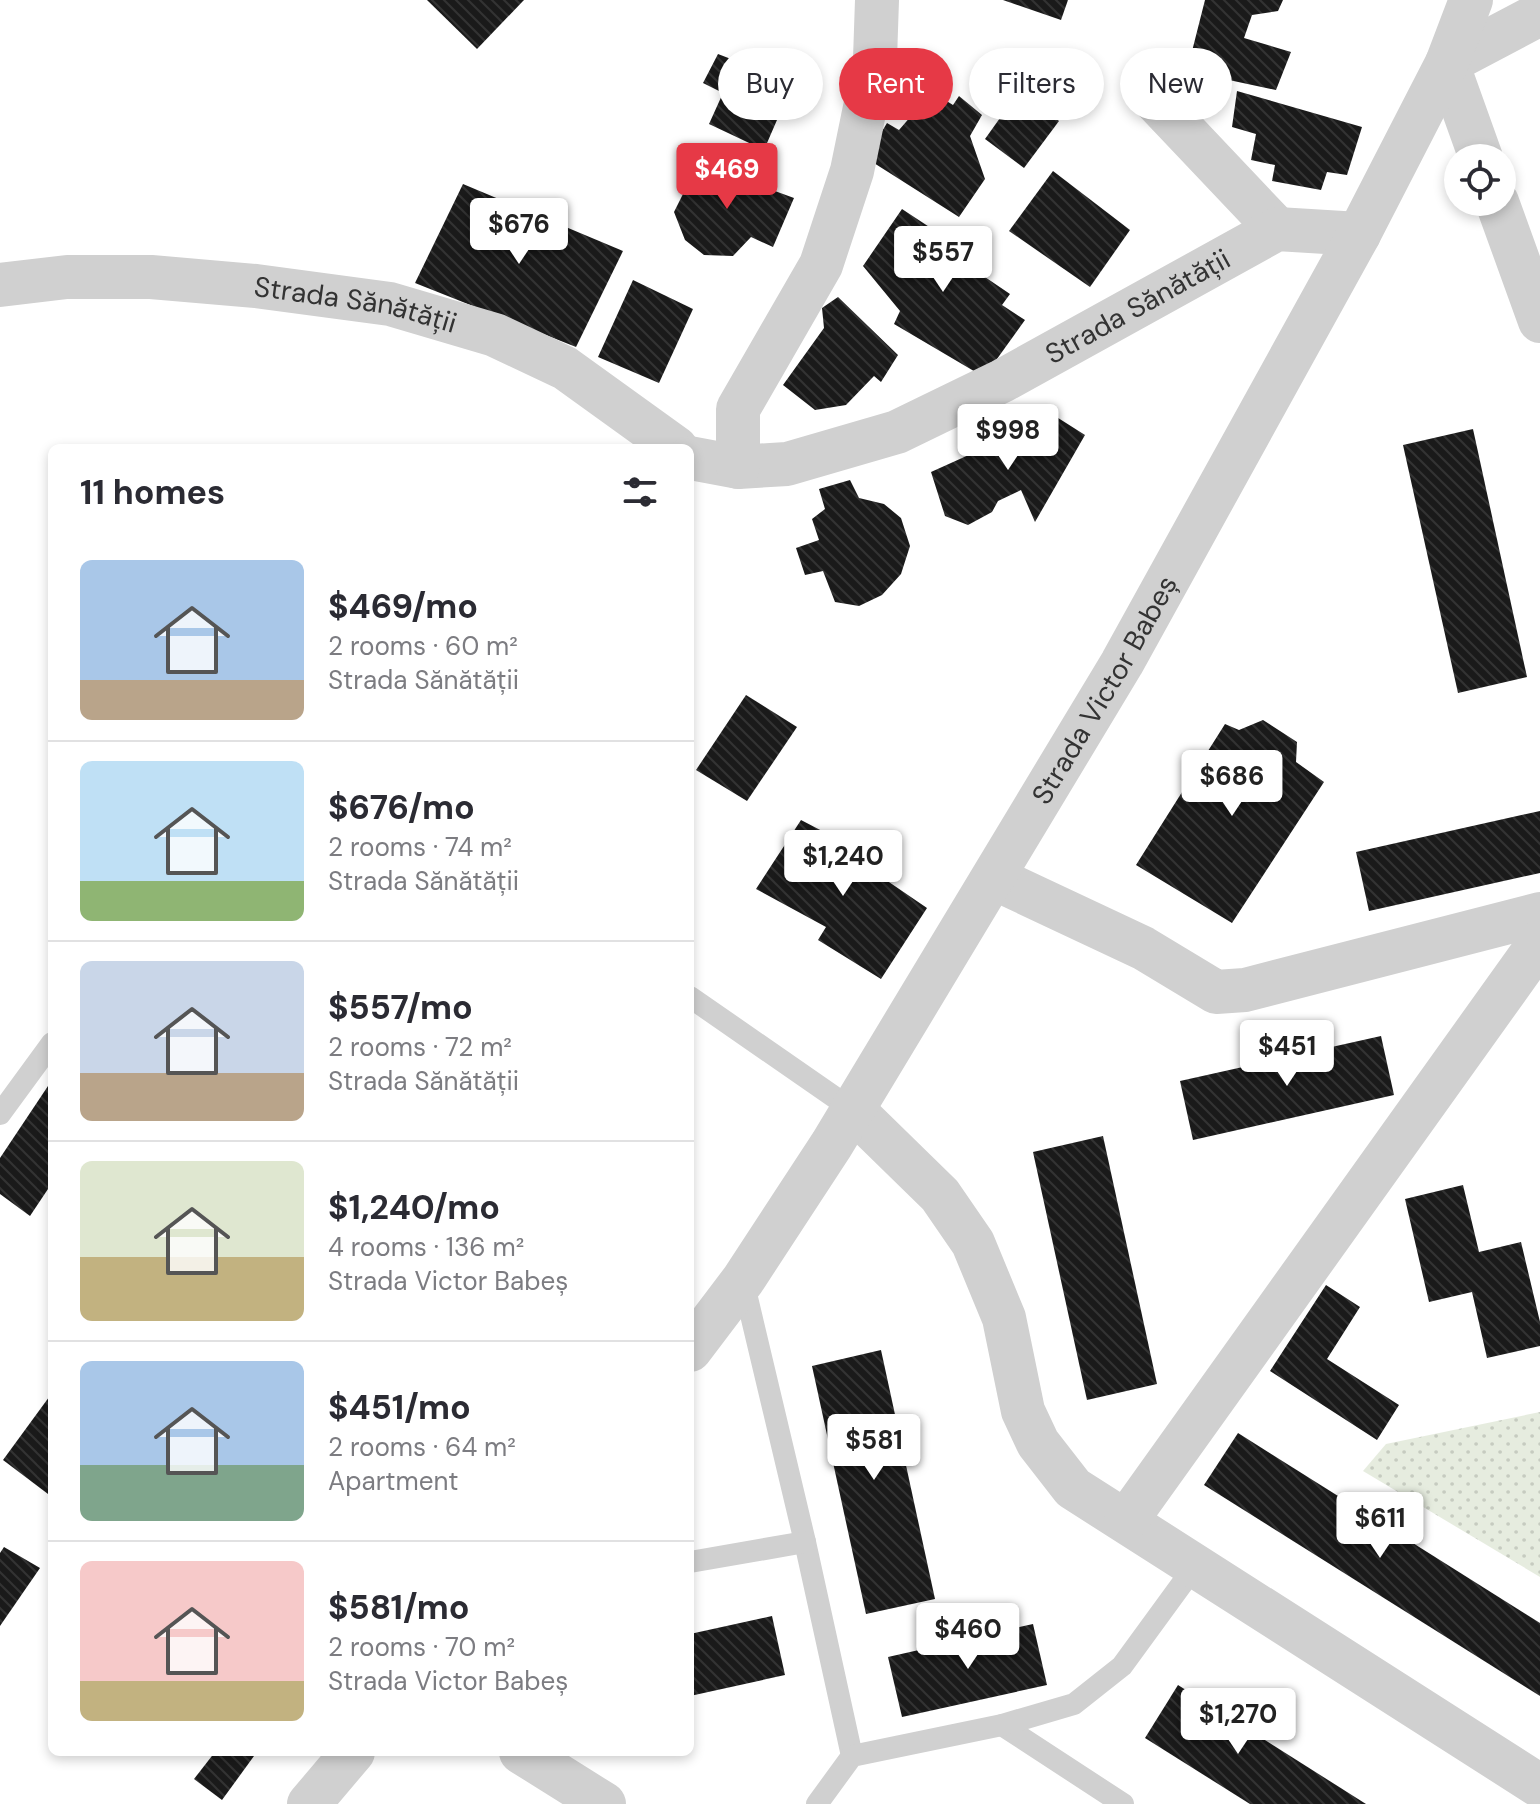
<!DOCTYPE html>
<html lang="en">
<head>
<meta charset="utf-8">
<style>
	:root { --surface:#fff; --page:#f2f2f3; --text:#2b2b33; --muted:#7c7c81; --line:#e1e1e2; --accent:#e63946 }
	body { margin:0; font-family:"DM Sans",sans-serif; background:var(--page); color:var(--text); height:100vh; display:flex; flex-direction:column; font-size:30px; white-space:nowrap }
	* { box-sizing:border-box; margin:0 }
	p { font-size:26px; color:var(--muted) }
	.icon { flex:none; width:44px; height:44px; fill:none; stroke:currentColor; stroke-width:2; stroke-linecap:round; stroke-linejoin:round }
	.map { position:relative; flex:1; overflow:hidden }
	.panel { position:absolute; left:48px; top:444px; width:646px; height:1312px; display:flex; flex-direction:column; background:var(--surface); border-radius:12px; box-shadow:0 4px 12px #0003 }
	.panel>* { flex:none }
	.top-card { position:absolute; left:718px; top:48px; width:702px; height:72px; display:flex; gap:16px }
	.controls { position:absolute; left:1444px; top:144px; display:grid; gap:16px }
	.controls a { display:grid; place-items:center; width:72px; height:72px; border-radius:50%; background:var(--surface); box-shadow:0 4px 12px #0003; font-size:40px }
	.price { position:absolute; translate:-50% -68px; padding:0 18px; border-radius:8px; background:#fff; color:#222; font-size:26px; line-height:52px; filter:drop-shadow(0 2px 4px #0008) }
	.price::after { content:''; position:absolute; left:50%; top:48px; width:24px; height:18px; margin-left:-12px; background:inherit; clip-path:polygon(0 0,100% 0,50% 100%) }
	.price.active { background:var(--accent); color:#fff }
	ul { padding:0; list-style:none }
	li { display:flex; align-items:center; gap:24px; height:200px; padding:0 32px }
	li+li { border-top:2px solid var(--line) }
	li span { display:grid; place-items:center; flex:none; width:224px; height:160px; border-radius:12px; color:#555 }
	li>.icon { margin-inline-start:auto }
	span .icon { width:96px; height:96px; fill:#fffc; stroke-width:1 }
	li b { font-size:34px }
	h2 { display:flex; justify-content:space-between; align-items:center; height:96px; padding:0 32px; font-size:34px }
	.tag { padding:0 28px; border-radius:36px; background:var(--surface); box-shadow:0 4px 12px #0003; font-size:28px; line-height:72px }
	.tag.active { background:var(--accent); color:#fff }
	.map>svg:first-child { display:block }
</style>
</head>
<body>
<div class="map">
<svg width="1540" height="1804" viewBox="0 0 1540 1804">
	<defs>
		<pattern id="park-dots" width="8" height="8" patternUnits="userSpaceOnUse" patternTransform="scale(2)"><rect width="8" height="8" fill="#e6ecdf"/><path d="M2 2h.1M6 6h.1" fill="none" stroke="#c6cbc0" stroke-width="1.8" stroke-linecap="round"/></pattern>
		<pattern id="building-back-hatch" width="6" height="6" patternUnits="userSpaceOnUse" patternTransform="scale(2)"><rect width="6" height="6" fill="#1a1a1a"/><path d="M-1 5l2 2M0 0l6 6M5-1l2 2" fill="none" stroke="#333"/></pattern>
	</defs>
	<rect width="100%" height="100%" fill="#fff"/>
	<path fill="url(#park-dots)" d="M1540,1412V1577L1363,1471L1386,1444Z"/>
	<g fill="url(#building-back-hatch)">
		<path d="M427,0H524L477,49Z"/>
		<path d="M1003,0H1068L1061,20Z"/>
		<path d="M1205,0H1283L1278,11L1252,15L1244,38L1291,52L1276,90L1187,71Z"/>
		<path d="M718,54L793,83L764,150L709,124L723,93L703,83Z"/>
		<path d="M1020,90L1059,121L1024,168L985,139Z"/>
		<path d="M1237,91L1362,127L1347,175L1327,172L1321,190L1272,181L1275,165L1251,160L1256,134L1232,127Z"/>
		<path d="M932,92L953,105L959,96L982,115L970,136L985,179L959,217L866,158L887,123L899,130Z"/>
		<path d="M685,158L794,198L773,247L751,237L733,256L704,255L685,240L674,212L687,186L677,177Z"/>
		<path d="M1053,171L1130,230L1090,287L1009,231Z"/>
		<path d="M463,184L623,251L576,347L415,283Z"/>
		<path d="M902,209L990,267L982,275L1010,294L1002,305L1025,320L984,377L894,324L900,311L863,266Z"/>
		<path d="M633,280L693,309L659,383L598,357Z"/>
		<path d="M838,297L898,355L881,382L874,376L846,405L815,410L783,385L824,328L822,308Z"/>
		<path d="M1055,416L1085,435L1035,522L1021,490L998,501L992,512L968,525L945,516L931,472Z"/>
		<path d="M1473,429L1527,677L1458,693L1403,445Z"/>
		<path d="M850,480L859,498L884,504L901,518L910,546L901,574L882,595L859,606L835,602L823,571L805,575L796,548L819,540L812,519L825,509L819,489Z"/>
		<path d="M746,695L797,727L747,801L696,770Z"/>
		<path d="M1263,720L1297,742L1296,762L1324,782L1232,923L1136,865L1225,724L1239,730Z"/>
		<path d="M1540,811V873L1369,911L1356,852Z"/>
		<path d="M801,820L870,856L864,865L927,908L881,979L818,940L826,927L756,889Z"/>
		<path d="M1381,1036L1394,1095L1193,1140L1180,1081Z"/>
		<path d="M52,1080V1183L30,1216L0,1194V1158Z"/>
		<path d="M1103,1136L1157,1384L1087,1400L1033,1152Z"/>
		<path d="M1463,1185L1479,1252L1521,1242L1540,1322V1346L1487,1358L1472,1292L1429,1302L1405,1199Z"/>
		<path d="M1326,1285L1360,1307L1327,1359L1399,1405L1377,1440L1270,1371Z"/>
		<path d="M881,1350L935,1599L866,1614L812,1366Z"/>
		<path d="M52,1393V1497L3,1460Z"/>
		<path d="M1238,1433L1540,1623V1696L1204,1485Z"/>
		<path d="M4,1547L40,1568L0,1626V1553Z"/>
		<path d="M772,1616L785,1675L690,1696V1634Z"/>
		<path d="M1033,1624L1047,1685L902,1717L888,1657Z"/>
		<path d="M1178,1685L1366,1804H1250L1145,1738Z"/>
		<path d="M215,1752H257L222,1800L194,1779Z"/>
	</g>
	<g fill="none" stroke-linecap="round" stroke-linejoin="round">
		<g stroke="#d0d0d0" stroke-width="22">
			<path d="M690,997L853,1110"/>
			<path d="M0,1114L52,1043"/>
			<path d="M743,1281L805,1542L852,1756"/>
			<path d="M690,1562L805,1542"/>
			<path d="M1002,1725L1123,1804"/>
			<path d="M817,1804L852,1756L1002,1725L1074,1704L1122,1666L1195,1566"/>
		</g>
		<g stroke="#d0d0d0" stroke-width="44">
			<path d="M1150,95L1277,229"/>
			<path d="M1481,158L1447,63L1540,14"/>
			<path d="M1497,202L1540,321"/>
			<path id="s1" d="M0,285L67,277H151L256,286L390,304L495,335L565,368L676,448"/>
			<path id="s2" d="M690,458L738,467L787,464L897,432L1002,381L1277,229L1359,234"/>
			<path d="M738,467V409L821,265L852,171L875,59L877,0"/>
			<path d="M994,878L1143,948L1216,992L1245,990L1540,914"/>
			<path d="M853,1110L940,1195L973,1243L1004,1318L1023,1411L1038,1443L1073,1488L1540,1786"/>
			<path id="s3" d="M690,1350L743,1280L832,1144L1122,663L1359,234L1447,63L1471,0"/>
			<path d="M1126,1521L1540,942"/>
			<path d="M521,1752L604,1804"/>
			<path d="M309,1804L353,1752"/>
		</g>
	</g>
	<g text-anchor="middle" stroke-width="8" stroke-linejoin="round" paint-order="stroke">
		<g font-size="28" fill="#333" stroke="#fff">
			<text dy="10" stroke="none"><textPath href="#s1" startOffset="358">Strada Sănătății</textPath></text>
			<text dy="10" stroke="none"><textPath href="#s2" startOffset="484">Strada Sănătății</textPath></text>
			<text dy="10" stroke="none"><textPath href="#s3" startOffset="780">Strada Victor Babeș</textPath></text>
		</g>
	</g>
</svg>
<div class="controls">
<a><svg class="icon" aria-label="locate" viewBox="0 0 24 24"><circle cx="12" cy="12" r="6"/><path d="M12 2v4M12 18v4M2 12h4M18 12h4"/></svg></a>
</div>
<b class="price active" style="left:727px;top:211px">$469</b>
<b class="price" style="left:519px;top:266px">$676</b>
<b class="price" style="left:943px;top:294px">$557</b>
<b class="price" style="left:1008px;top:472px">$998</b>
<b class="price" style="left:1232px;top:818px">$686</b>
<b class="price" style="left:843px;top:898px">$1,240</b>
<b class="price" style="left:1287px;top:1088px">$451</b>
<b class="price" style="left:874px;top:1482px">$581</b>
<b class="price" style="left:1380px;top:1560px">$611</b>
<b class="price" style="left:968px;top:1671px">$460</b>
<b class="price" style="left:1238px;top:1756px">$1,270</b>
<div class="top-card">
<a class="tag">Buy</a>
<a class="tag active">Rent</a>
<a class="tag">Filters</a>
<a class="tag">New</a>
</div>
<section class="panel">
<h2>11 homes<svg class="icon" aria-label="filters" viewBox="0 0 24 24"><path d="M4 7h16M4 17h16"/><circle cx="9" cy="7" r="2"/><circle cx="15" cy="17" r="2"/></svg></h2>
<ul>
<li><span style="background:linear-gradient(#a9c7e8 75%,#b9a48a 0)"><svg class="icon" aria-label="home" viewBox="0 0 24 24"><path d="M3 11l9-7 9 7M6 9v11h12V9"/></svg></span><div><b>$469/mo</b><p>2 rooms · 60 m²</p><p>Strada Sănătății</p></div></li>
<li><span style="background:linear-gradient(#bfe0f5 75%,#8fb573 0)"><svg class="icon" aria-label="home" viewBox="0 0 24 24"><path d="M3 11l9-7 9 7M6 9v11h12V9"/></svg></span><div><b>$676/mo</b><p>2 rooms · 74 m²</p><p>Strada Sănătății</p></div></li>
<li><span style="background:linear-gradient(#c9d6e8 70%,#b9a48a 0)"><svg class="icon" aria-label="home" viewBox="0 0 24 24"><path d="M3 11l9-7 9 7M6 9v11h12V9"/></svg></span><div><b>$557/mo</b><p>2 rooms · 72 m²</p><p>Strada Sănătății</p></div></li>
<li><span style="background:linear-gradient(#dfe7d0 60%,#c2b280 0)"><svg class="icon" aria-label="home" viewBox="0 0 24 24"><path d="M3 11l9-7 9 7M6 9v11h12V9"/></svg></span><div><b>$1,240/mo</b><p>4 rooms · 136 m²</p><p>Strada Victor Babeș</p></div></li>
<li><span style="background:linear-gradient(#a9c7e8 65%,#7fa58c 0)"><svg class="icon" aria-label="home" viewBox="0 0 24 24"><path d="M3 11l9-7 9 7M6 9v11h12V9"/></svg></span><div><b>$451/mo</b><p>2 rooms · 64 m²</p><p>Apartment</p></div></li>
<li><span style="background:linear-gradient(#f6c9c9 75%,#c2b280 0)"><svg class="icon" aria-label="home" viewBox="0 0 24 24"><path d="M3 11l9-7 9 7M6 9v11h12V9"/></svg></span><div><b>$581/mo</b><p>2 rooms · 70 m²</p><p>Strada Victor Babeș</p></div></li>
</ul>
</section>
</div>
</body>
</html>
